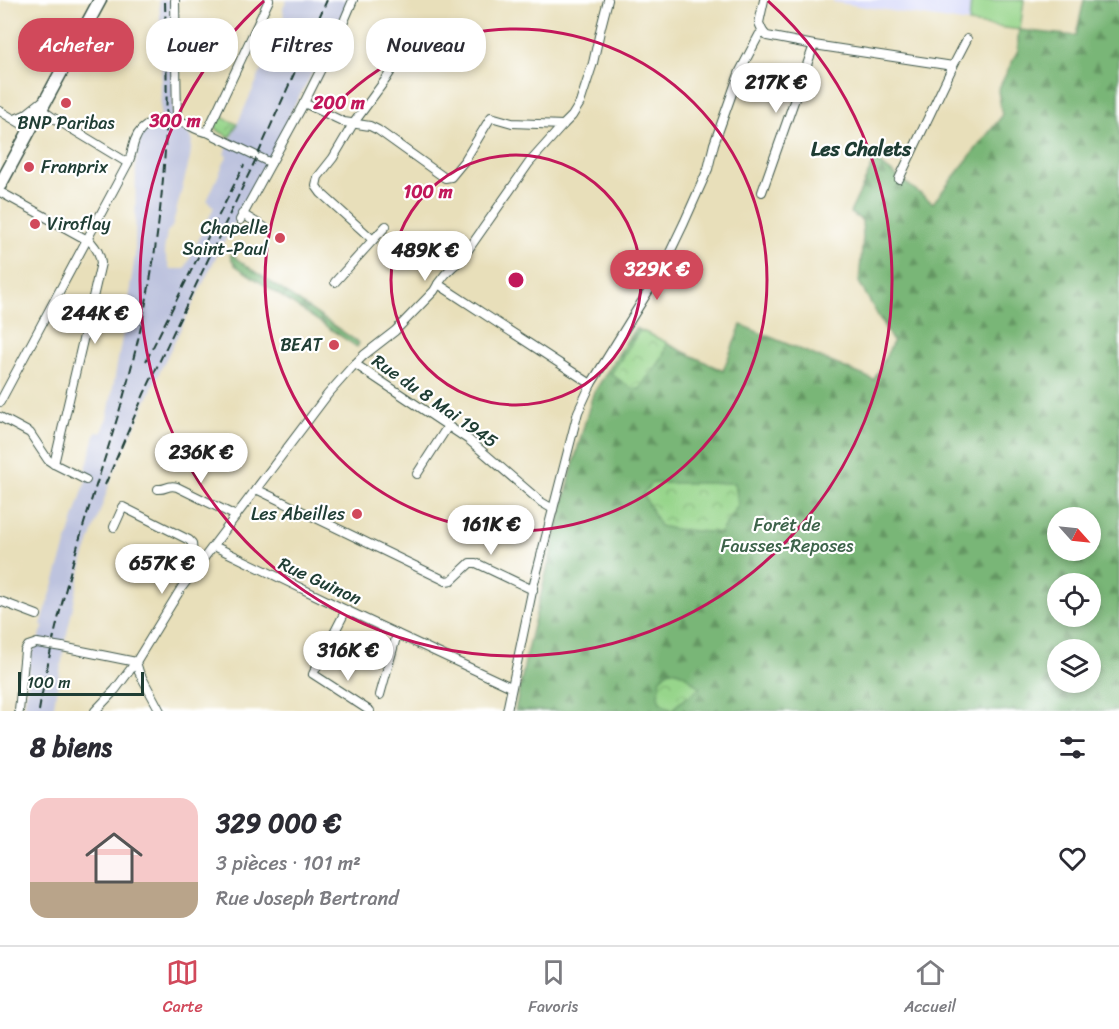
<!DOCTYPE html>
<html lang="fr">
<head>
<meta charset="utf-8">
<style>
	:root { --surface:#fff; --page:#f7f7f7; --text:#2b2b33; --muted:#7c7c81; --line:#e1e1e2; --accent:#d1495b }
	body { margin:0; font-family:Sriracha,sans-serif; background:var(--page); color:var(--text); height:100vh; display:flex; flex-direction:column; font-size:22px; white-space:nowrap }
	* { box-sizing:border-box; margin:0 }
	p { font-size:20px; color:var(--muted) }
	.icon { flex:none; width:33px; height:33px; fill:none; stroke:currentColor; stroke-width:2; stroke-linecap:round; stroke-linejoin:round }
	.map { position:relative; height:711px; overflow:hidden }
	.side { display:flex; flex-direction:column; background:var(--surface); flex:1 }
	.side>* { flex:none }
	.top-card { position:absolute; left:18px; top:18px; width:600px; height:54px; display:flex; gap:12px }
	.needle { width:39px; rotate:117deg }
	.buttons { position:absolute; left:1047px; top:507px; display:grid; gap:12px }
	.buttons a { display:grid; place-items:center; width:54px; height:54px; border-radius:50%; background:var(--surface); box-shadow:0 3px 9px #0003; font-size:30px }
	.scale { position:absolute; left:18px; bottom:15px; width:126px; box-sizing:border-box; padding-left:6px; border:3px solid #1f3d34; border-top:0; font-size:16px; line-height:21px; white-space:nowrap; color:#1f3d34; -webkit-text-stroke:4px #fff; paint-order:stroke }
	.price { position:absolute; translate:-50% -51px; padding:0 14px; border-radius:21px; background:#fff; color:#222; font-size:20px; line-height:39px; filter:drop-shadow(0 2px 3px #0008) }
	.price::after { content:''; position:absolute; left:50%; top:36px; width:18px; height:14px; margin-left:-9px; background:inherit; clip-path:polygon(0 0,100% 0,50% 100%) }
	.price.selected { background:var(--accent); color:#fff }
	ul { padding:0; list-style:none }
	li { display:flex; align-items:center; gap:18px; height:150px; padding:0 30px }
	li span { display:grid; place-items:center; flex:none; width:168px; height:120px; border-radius:18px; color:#555 }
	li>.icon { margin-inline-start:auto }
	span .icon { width:72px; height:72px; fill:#fffc; stroke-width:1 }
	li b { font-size:26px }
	h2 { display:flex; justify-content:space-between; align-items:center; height:72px; padding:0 30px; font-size:26px }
	.tag { padding:0 21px; border-radius:24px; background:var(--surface); box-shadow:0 3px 9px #0003; font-size:21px; line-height:54px }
	.tag.selected { background:var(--accent); color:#fff }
	.dock { display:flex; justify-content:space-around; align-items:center; height:84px; border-top:2px solid var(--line); background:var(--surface); font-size:16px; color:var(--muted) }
	.dock a { display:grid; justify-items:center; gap:3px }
	.dock .selected { color:var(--accent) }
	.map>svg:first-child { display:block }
</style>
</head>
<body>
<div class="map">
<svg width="1119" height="711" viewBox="0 0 1119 711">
	<defs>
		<pattern id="forest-firs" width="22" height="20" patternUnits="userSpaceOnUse" patternTransform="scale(1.5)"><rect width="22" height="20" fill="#79b677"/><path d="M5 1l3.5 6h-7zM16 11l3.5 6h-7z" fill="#639562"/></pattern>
		<pattern id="park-crowns" width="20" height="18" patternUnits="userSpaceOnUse" patternTransform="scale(1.5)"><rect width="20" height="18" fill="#97d58b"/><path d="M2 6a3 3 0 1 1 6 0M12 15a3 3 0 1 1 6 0" fill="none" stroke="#7bae72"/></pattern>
	</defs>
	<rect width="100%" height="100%" fill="#fff"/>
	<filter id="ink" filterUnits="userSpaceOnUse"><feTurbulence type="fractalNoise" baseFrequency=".0167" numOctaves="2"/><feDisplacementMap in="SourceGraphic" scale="12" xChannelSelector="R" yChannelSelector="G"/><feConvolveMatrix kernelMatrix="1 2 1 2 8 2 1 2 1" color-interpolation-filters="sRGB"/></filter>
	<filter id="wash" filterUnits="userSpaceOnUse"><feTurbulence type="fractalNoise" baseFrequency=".008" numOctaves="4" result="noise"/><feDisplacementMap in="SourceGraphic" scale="24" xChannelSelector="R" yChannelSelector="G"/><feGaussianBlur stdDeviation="1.35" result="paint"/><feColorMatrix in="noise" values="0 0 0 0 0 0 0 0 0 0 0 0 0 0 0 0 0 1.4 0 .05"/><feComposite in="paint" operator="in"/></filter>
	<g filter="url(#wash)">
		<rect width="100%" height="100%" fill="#e8dfba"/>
		<path fill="#d5d8f9" d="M833,0H971L969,23L833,2Z"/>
		<path fill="#bdc3de" d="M159,0H171L174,33L173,125L187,132L192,139L190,158L172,227L167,232L164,251L170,269H185L214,207L207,201L227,156L224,154L284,20L283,7L287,0H349L337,29L293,108L275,149L217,255L160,371L113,474L83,561L66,638L53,711H24L30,658L44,626L41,625L87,477L84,476L96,432L102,433L108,415L123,332L135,256L136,162L138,151L140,136L148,129L160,127L162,51Z"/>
		<g fill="url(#forest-firs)" stroke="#4c7a56" stroke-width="1.5" fill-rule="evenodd">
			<path d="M1084,0H1119V711H515L529,642L575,458L593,394L635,328L723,371L741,325L874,380L893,342L859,282L863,237L862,220L850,213L875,160L933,203L1002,116L998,90L1018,50V34L1020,30L1076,36ZM1058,518H1090V550H1058ZM1058,584H1090V616H1058ZM1058,650H1090V682H1058Z"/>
			<path d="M233,254L237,259L359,343L357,347L236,266L233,262L230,255Z"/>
		</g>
		<g fill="url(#park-crowns)" stroke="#5b8960" stroke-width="1.5">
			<path d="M217,115L237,124L230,137C219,131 211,130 217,115Z"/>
			<path d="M640,330L666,342C666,363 648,372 640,389H633L611,374Z"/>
			<path d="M651,483H735L738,505L720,533L673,529L660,526L643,494Z"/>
			<path d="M670,670C684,671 690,680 700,688L678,704L672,711L660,702L658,696L661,678L665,673Z"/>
		</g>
		<path fill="#97d58b" stroke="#5b8960" stroke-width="1.5" d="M971,0H1024L1020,30L969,23Z"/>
	</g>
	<g filter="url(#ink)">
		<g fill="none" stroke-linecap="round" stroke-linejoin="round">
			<g stroke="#3d5548" stroke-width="10">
				<g id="minor">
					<path d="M175,0L177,120"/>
					<path d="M763,32L767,36L814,45L953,66"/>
					<path d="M763,32L759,23L764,0"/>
					<path d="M304,103L344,122L370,126L378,130L445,178L451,177L465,160L491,117L512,123L563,125"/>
					<path d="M41,109L52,117L128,163"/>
					<path d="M0,111L30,129"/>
					<path d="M15,119L25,115L44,100"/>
					<path d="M207,132L269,0"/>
					<path d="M899,179L953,66L967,39"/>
					<path d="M0,192L91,242C97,249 100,254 101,263L54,464"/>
					<path d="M762,192L814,45"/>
					<path d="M242,214L264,227"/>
					<path d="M240,220L304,103L339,33L353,0"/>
					<path d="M373,240L386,226"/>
					<path d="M335,282L373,240L321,193L316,186L318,177L333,158L353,124L386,79L396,63L404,42L408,35L417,36"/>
					<path d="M438,284L591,384"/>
					<path d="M355,364L469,440L541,502L553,509"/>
					<path d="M0,402L128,163C132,155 132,147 135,140C141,123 164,115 180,121C189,124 197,132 207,132L271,163"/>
					<path d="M0,417L30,433L48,460L54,464L86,480"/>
					<path d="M417,474L448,426"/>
					<path d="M158,489C166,490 168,484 177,487L236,516"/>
					<path d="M256,489L446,581L452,580L470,563H476L533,590"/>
					<path d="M114,527L123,507L189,540L192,543L193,558L199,565"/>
					<path d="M214,546L346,610L511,687"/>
					<path d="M0,601L37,615"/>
					<path d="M346,610L313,674L370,711"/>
					<path d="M62,647L136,662"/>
					<path d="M136,662L139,672L160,711"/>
					<path d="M380,695L397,634"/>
					<path d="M19,711L25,651L28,646L37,643"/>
					<path d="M95,711L115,690L136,662L182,587L328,394L352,367L364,355L395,331L434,291C440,279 450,268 461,260L529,163L563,125L572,116L580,103L593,63L601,27L608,0"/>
					<path d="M507,711L533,587L578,412L591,384L662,269L684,223L708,169L714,144L740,71L759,35L763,32"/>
				</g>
			</g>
			<g stroke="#3d5548" stroke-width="15">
				<path id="primary" d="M0,185L100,0"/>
			</g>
			<use href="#minor" stroke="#fff" stroke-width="8"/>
			<use href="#primary" stroke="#fff" stroke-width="12"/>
			<g stroke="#1f3d34" stroke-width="2" stroke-dasharray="9 4.5" stroke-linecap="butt">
				<path d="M146,361L244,165"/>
				<path d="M105,485L144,394L255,161L327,0"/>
				<path d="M39,711C50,645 67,581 86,517C103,463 121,411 134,356C151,289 161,219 165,150C168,100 166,50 165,0"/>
			</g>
			<g stroke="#3d5548" stroke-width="10" stroke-linecap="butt">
				<path id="minor-bridge" d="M37,643L62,647"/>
			</g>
			<use href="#minor-bridge" stroke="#fff" stroke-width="8"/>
		</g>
	</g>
	<g fill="none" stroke="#c2185b" stroke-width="3">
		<circle cx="516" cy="280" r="125"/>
		<circle cx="516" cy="280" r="251"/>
		<path d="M768 1A376 376 0 1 1 264 1"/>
	</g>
	<g fill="#d1495b" stroke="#fff" stroke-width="2">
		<circle cx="66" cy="103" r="6"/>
		<circle cx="29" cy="167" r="6"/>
		<circle cx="35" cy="224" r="6"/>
		<circle cx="280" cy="238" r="6"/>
		<circle cx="334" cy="345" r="6"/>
		<circle cx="357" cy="514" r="6"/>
	</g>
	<g text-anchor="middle" stroke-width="4.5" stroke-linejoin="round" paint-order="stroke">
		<g font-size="18" fill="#1f3d34" stroke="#fff" text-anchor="end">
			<text x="66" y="129" text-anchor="middle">BNP Paribas</text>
			<text x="41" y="173" text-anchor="start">Franprix</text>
			<text x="47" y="230" text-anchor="start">Viroflay</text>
			<text x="268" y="234">Chapelle<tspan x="268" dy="21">Saint-Paul</tspan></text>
			<text x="322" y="351">BEAT</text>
			<text x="345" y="520">Les Abeilles</text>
		</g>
		<g font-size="18" fill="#1f3d34" stroke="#fff">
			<text transform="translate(435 401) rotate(35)" y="6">Rue du 8 Mai 1945</text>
			<text transform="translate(320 581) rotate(25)" y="6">Rue Guinon</text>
		</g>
		<g font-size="18" fill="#3d634a" stroke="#fff">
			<text x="787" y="531">Forêt de<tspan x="787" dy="21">Fausses-Reposes</tspan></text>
		</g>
		<g font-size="20" font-weight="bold" fill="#1f3d34" stroke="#fff">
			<text x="861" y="156">Les Chalets</text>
		</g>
	</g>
	<circle cx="516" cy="280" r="9" fill="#c2185b" stroke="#fff" stroke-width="3"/>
	<g font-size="18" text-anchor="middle" font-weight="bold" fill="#c2185b" stroke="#fff" stroke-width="4.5" stroke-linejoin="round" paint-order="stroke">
		<text x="339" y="109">200 m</text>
		<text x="175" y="127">300 m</text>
		<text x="428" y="198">100 m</text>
	</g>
</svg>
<div class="buttons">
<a><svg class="needle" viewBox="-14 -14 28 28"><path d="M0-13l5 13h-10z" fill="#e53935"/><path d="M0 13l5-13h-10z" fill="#7c7c81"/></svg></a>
<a><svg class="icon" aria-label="locate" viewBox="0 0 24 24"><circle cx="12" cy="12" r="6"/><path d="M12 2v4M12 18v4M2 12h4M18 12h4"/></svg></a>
<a><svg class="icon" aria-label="layers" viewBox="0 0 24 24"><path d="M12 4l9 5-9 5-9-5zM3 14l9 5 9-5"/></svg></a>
</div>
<div class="scale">100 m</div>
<b class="price" style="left:776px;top:114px">217K €</b>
<b class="price" style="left:425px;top:282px">489K €</b>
<b class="price selected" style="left:657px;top:301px">329K €</b>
<b class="price" style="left:95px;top:345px">244K €</b>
<b class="price" style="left:201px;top:484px">236K €</b>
<b class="price" style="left:491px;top:556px">161K €</b>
<b class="price" style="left:162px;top:595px">657K €</b>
<b class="price" style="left:348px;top:682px">316K €</b>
<div class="top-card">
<a class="tag selected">Acheter</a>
<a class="tag">Louer</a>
<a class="tag">Filtres</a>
<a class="tag">Nouveau</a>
</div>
</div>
<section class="side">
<h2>8 biens<svg class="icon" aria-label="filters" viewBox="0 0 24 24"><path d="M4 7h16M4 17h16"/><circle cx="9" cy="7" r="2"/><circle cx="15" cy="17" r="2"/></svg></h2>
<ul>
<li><span style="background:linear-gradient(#f6c9c9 70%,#b9a48a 0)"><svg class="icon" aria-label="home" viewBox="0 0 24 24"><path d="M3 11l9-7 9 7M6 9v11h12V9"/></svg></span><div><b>329 000 €</b><p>3 pièces · 101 m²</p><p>Rue Joseph Bertrand</p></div><svg class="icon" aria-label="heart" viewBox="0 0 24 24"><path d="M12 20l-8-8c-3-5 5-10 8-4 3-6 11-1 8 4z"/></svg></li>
</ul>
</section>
<nav class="dock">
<a class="selected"><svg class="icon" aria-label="map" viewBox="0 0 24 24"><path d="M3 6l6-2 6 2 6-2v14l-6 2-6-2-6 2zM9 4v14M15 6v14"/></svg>Carte</a>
<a><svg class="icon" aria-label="saved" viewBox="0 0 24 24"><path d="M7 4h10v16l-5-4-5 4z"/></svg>Favoris</a>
<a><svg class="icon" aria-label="home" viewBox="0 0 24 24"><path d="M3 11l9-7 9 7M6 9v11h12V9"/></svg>Accueil</a>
</nav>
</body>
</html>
